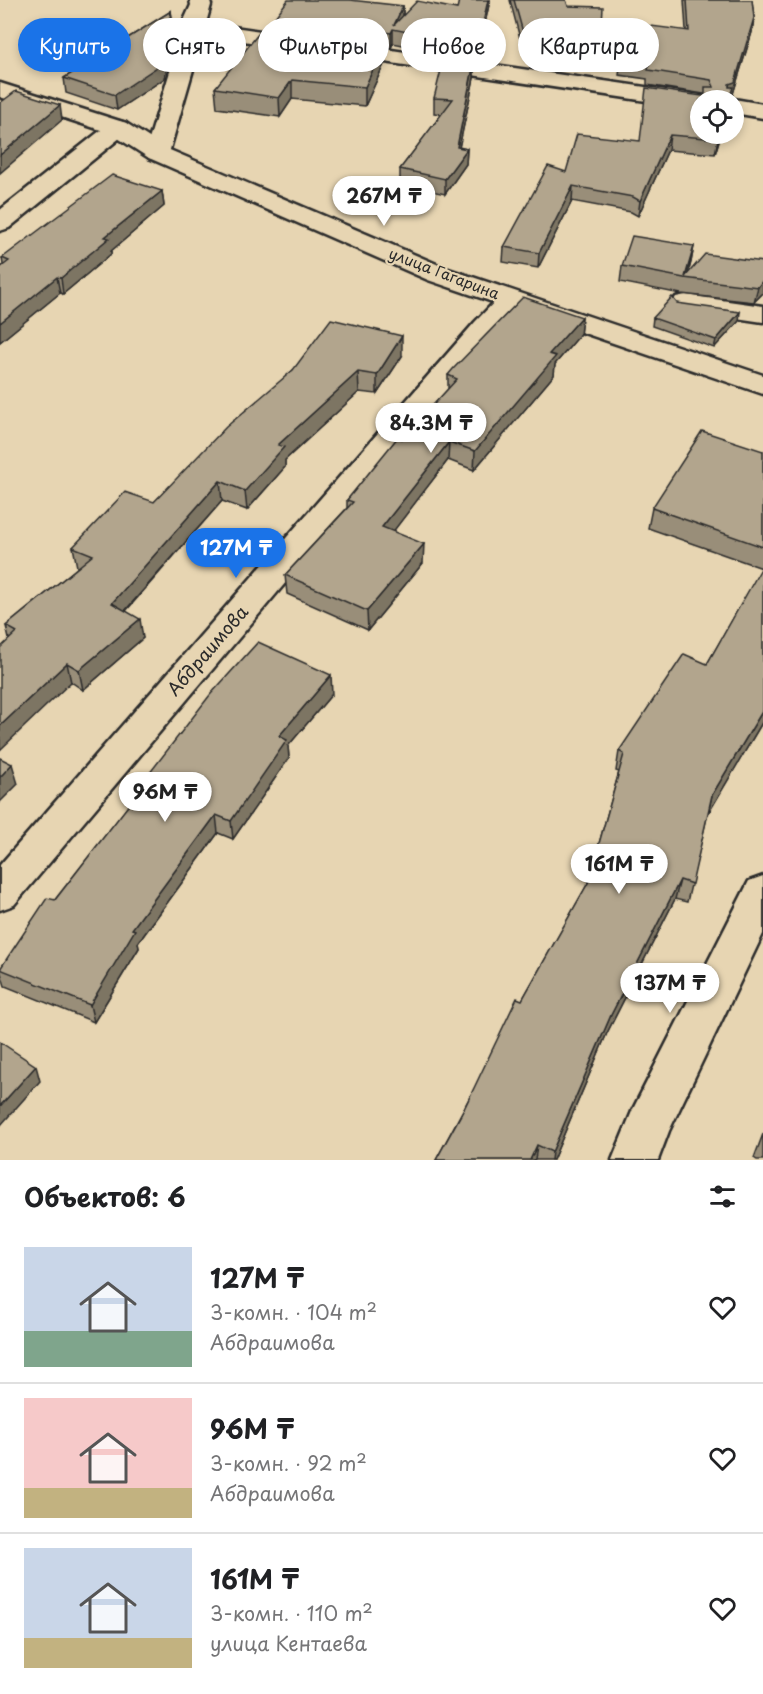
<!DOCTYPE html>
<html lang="ru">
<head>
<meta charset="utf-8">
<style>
	:root { --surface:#fff; --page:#f2f2f2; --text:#202124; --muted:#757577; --line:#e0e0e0; --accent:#1a73e8 }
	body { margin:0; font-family:"Playpen Sans",sans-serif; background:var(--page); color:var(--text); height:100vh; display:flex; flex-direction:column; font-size:22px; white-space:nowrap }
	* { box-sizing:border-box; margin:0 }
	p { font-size:20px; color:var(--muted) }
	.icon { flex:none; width:33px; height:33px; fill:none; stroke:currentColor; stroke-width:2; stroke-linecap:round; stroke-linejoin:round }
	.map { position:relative; height:1160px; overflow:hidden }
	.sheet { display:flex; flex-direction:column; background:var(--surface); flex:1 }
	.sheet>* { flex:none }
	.banner { position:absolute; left:18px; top:18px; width:728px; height:54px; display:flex; gap:12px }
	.tools { position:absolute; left:690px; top:90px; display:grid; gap:12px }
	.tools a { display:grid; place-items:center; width:54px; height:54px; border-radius:50%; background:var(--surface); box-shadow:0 3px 9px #0003; font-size:30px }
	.price { position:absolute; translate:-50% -51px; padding:0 14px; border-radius:21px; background:#fff; color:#222; font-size:20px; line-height:39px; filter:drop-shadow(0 2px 3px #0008) }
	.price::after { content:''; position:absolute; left:50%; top:36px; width:18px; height:14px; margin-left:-9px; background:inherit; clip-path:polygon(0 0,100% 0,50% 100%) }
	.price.active { background:var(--accent); color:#fff }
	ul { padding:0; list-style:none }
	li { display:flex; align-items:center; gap:18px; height:150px; padding:0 24px }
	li+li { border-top:2px solid var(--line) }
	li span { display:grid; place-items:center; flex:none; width:168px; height:120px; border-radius:0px; color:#555 }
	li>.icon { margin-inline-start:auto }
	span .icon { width:72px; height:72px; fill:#fffc; stroke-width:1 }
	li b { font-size:26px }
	h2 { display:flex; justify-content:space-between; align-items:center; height:72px; padding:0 24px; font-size:26px }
	.pill { padding:0 21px; border-radius:27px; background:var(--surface); box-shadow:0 3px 9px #0003; font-size:21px; line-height:54px }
	.pill.active { background:var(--accent); color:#fff }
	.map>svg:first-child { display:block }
</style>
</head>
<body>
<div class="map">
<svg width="763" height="1160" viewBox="0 0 763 1160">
	<rect width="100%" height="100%" fill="#e7d5b2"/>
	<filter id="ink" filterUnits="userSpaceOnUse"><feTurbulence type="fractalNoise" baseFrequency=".0167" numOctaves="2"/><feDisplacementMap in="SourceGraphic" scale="12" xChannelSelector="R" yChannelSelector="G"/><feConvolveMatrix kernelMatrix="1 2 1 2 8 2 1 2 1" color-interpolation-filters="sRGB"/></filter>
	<g filter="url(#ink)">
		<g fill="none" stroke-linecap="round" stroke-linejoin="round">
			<g stroke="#2b2b2b" stroke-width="5">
				<g id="street">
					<path d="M190,0H210L211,5L206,23L700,95L708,97L710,100H700V109L203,35L169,153L165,158L157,160L149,158L145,153L183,29L181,27L191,5Z"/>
					<path d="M734,99L763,104V118L734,113V100H728Z"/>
					<path d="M118,121L126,123L130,128L126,133L9,228L0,231V210L110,123Z"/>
					<path d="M511,293L521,295L525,301L495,334L14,905L0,910V865L475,322L501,295Z"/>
					<path d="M686,295L763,306V322L676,309L672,303L676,297Z"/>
					<path d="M763,876V934L669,1131L658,1160H612L633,1109L749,881Z"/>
				</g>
			</g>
			<g stroke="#2b2b2b" stroke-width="5">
				<path id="secondary" d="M0,83L126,123L165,148L446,268L763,375V394L428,280L149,158L110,133L0,97Z"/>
			</g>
			<use href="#street" fill="#e7d5b2" fill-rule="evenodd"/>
			<use href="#secondary" fill="#e7d5b2" fill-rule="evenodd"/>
		</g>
		<g fill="#998e79" stroke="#2b2b2b" stroke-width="1.5">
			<path d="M490,0L477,60L393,43L391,48L384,47V64L365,106L292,99L280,117L217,108L215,88L276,30L275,17L403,6V16L457,9Z"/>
			<path d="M510,0H566L568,6L601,40L600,54L523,50Z"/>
			<path d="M684,0H752L754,18L752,32L732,97L700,134H721L715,154L668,150L638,216L631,212L572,201L538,268L503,262L504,247L566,172L640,141L703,95L704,94L647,85V79L619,75L621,61L686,30Z"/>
			<path d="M171,11L173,25L165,78L117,110L66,93L64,78Z"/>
			<path d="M474,63V78L459,147L467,149L466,164L445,194L400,184V169L442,114L434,113V98Z"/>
			<path d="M162,191L164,206L111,251V254L63,294L60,293L0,342V268L3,265L2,258Z"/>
			<path d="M694,246L691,262L688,273L763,262V293L754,302L681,294L620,282L622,266Z"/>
			<path d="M677,303L739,321L714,348L652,326L653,318Z"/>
			<path d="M582,317L580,335L555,364L554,375L474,470L448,460L393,531L423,563L368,630L287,594L285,575L347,508V500L448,389V375Z"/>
			<path d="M402,356L377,394L359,392L285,460V467L247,510L222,501L126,611L143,638L83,690L9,639L6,626L78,567H77L73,547L154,502L293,370Z"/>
			<path d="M763,451V721L708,813L687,902L675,899L607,1033L553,1160H436L522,1000L588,883L619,772L616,771L619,751L707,664L762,568L648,528L652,508Z"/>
			<path d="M332,694L288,746L289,758L233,839L218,833L138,943L139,948L94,1022L5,986L0,970L143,787L142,783Z"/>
			<path d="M763,1134V1160H757L754,1158Z"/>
		</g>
		<g fill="#7d7463" stroke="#2b2b2b" stroke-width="1.5">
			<path d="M488,0H490L477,60L478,46Z"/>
			<path d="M403,6V20L394,25Z"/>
			<path d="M171,11L173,25L165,78L117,110L115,95Z"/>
			<path d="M754,18L752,32L732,97L731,100H729V84Z"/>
			<path d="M393,29V43L391,48V33Z"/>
			<path d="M384,45V64L365,106V87Z"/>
			<path d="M474,63V78L456,162L457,147Z"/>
			<path d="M292,80V99L280,117L279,98Z"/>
			<path d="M60,105L62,120L0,173V155Z"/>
			<path d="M719,134H721L715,154Z"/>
			<path d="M670,135L668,150L638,216L640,201Z"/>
			<path d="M467,149L466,164L445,194V179Z"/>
			<path d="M573,186L572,201L538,268L539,253Z"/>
			<path d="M162,191L164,206L111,251V254L63,294L61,278L105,237Z"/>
			<path d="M694,246L691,262L687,278H685Z"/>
			<path d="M57,277L60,293L0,342V323Z"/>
			<path d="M763,280V293L754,302L758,287Z"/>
			<path d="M740,312L739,321L714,348L716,340Z"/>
			<path d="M582,317L580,335L555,364L554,375L474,470L475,451L549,354Z"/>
			<path d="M402,336V356L377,394V375Z"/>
			<path d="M358,372L359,392L285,460V467L247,510L245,491L278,445Z"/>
			<path d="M449,442L448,460L382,546V527Z"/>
			<path d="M220,481L222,501L115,622L112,603Z"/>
			<path d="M424,544L423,563L368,630L367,611Z"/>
			<path d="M140,619L143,638L83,690L79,670Z"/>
			<path d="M67,663L71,682L0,750V726Z"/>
			<path d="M331,675L332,694L288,746L289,758L233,839L231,821L279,736Z"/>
			<path d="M763,710V721L708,814L712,795Z"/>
			<path d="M12,764L18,784L0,802V777Z"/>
			<path d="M216,815L218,833L138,943L139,948L94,1022L90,1005L132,929Z"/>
			<path d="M680,880L675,899L607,1033L553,1160H551L552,1152L611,1015Z"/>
			<path d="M36,1066L40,1081L0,1126V1106Z"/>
			<path d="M537,1145L535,1160H530Z"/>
		</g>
		<g fill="#b2a58d" stroke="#2b2b2b" stroke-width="1.5">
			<path d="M288,0H350L403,6L394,25L417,1L457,9L459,0H488L478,46L393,29L391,33L275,17Z"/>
			<path d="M514,0H566L568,6L603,7L601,40L524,36Z"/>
			<path d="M687,0H752L754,18L735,82L729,84V87H733L729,100H700V134H719L718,139L670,135L640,201L633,197L573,186L539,253L504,247L548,166L566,172L577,134L640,141L646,88L702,96L705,94V87H714L711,80L648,70L649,65L621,61L636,24L689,31Z"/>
			<path d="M171,11L163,63L115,95L64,78Z"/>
			<path d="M263,28L384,45L365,87L292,80L279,98L215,88Z"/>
			<path d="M444,58L474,63L457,147L467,149L445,179L400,169L453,99L434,98Z"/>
			<path d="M16,91L60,105L0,155V103Z"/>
			<path d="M112,175L162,191L105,237L109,238L61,278L57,277L0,323V268L9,261L2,258Z"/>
			<path d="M632,236L694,246L685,277L705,254L763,262V280L758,287L684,278L622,266Z"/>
			<path d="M523,297L582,317L549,354L556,356L475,451L449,442L382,527L424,544L367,611L285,575L353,502L347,500L398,437L402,439L457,379L448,375L453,369Z"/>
			<path d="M672,297L677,303L740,312L716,340L653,318Z"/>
			<path d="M331,319L402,336L377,375L358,372L278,445L284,447L245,491L220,481L112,603L140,619L79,670L67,663L0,726V648L17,632L6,626L93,555L73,547L125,492L154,502L226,427L293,370Z"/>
			<path d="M702,431L763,451V547L652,508Z"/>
			<path d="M763,565V710L712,795L692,884L680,880L611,1015L552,1152L537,1145L530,1160H436L463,1111L517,998L522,1000L588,883L624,754L619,751L684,654L707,664Z"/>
			<path d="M258,642L331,675L279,736L287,740L231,821L216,815L132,929L135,930L90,1005L0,969L47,898L55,900L145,784L142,783L210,695Z"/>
			<path d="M0,758L12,764L0,777Z"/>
			<path d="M0,1042L36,1066L0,1106Z"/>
		</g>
	</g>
	<g text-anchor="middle" stroke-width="4.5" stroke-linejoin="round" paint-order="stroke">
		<g font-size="15" fill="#2b2b2b" stroke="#e7d5b2">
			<text transform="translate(444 274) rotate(21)" y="5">улица Гагарина</text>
		</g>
		<g font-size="18" fill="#2b2b2b" stroke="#e7d5b2">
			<text transform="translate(208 651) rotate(-49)" y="6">Абдраимова</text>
		</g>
	</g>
</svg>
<div class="tools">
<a><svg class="icon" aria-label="locate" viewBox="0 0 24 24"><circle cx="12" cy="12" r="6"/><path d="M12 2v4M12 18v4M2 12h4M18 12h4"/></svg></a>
</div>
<b class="price" style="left:384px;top:227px">267M ₸</b>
<b class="price" style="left:431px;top:454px">84.3M ₸</b>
<b class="price active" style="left:236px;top:579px">127M ₸</b>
<b class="price" style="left:165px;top:823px">96M ₸</b>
<b class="price" style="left:619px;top:895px">161M ₸</b>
<b class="price" style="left:670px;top:1014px">137M ₸</b>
<div class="banner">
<a class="pill active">Купить</a>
<a class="pill">Снять</a>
<a class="pill">Фильтры</a>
<a class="pill">Новое</a>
<a class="pill">Квартира</a>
</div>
</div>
<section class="sheet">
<h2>Объектов: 6<svg class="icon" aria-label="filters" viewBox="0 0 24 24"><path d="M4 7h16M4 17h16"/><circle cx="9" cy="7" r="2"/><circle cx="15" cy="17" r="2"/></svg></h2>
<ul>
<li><span style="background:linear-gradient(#c9d6e8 70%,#7fa58c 0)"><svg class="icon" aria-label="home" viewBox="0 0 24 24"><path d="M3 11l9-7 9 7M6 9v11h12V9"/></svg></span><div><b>127M ₸</b><p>3-комн. · 104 m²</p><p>Абдраимова</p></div><svg class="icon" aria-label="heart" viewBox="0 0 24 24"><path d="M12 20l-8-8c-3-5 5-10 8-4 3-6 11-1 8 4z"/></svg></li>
<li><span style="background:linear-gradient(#f6c9c9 75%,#c2b280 0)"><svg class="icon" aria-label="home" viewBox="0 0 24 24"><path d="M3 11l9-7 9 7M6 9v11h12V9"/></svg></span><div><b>96M ₸</b><p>3-комн. · 92 m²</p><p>Абдраимова</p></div><svg class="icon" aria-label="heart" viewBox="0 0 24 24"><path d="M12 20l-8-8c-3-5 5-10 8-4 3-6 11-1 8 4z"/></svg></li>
<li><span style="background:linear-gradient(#c9d6e8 75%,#c2b280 0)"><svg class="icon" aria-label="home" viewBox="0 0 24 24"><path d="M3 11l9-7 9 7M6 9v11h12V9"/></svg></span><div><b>161M ₸</b><p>3-комн. · 110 m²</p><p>улица Кентаева</p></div><svg class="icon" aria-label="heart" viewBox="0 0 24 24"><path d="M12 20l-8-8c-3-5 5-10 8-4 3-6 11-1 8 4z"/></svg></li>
</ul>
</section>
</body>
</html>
